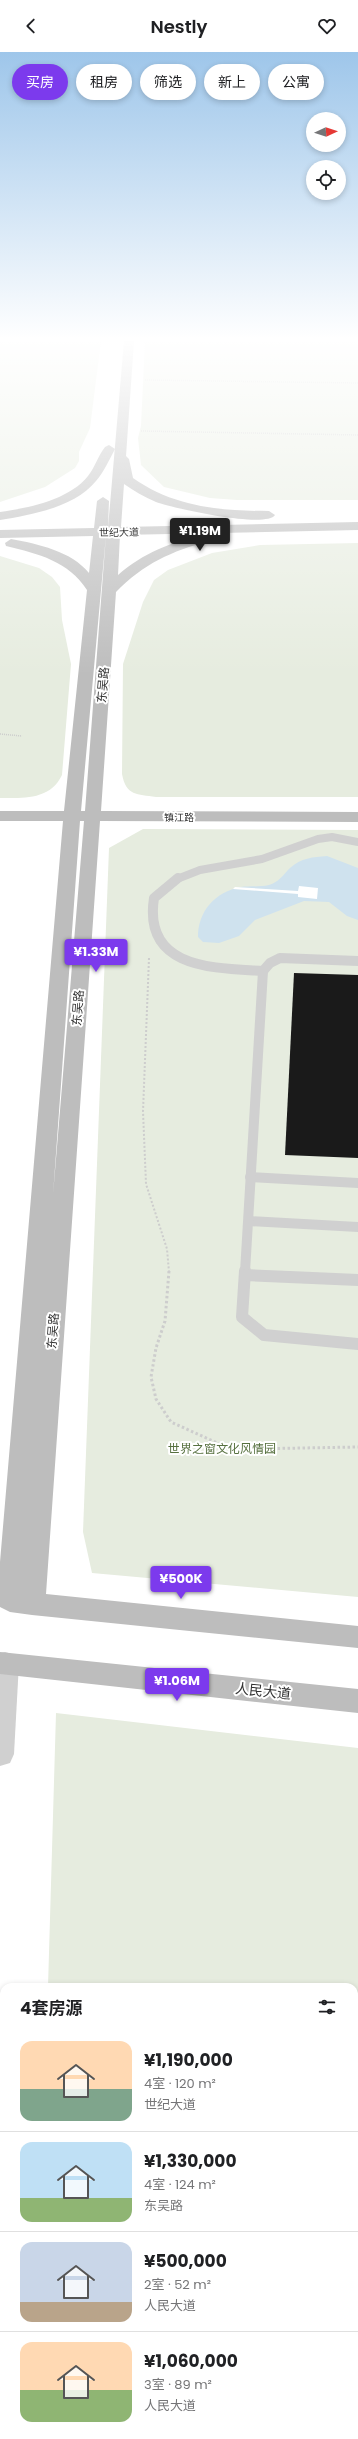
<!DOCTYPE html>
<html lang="zh">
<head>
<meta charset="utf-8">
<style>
	:root { --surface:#fff; --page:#f2f2f2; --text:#202124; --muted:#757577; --line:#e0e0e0; --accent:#7c3aed }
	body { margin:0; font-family:Poppins,"Noto Sans SC",sans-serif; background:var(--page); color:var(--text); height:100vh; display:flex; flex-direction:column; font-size:15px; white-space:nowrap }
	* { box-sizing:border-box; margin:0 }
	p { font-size:13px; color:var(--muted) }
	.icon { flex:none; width:22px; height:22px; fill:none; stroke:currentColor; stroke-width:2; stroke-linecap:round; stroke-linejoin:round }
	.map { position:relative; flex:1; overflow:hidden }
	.side { position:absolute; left:0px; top:1931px; width:358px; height:456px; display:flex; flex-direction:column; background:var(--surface); border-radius:12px 12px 0 0; box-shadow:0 2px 6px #0003 }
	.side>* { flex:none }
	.guide { position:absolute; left:12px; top:12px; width:334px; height:36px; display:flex; gap:8px }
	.needle { width:26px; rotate:87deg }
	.tools { position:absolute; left:306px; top:60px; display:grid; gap:8px }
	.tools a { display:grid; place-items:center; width:40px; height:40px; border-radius:50%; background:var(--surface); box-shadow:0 2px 6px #0003; font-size:20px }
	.price { position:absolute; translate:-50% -34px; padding:0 9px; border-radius:4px; background:var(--accent); color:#fff; font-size:13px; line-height:26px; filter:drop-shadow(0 1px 2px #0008) }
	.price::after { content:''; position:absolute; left:50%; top:24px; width:12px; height:9px; margin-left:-6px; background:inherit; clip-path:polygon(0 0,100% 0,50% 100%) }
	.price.on { background:#222; color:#fff }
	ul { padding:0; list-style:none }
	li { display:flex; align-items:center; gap:12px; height:100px; padding:0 20px }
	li+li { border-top:1px solid var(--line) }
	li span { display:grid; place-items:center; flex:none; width:112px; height:80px; border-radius:12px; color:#555 }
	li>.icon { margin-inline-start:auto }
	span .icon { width:48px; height:48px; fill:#fffc; stroke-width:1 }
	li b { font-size:17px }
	h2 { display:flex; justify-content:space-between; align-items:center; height:48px; padding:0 20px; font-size:17px }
	.chip { padding:0 14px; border-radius:18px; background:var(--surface); box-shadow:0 2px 6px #0003; font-size:14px; line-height:36px }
	.chip.on { background:var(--accent); color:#fff }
	header { display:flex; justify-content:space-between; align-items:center; height:52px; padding:0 20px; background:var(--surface); font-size:18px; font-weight:600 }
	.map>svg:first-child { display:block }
</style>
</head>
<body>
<header><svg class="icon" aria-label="back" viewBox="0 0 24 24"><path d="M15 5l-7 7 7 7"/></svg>Nestly<svg class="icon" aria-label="heart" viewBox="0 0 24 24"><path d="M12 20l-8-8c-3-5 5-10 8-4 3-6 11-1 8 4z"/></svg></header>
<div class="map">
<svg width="358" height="2387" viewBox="0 0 358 2387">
	<rect width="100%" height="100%" fill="#fff"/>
	<g fill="#e6ecdf">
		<path d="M0,289H101L90,376L79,400V409L75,416L45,435L0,450Z"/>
		<path d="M145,289H358V448H237L210,446L164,435L141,413L138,386L141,374Z"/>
		<path d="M358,491V745H156C137,742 126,744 122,722L123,612L143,550L154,528L168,518L212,501L260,493Z"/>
		<path d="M0,504L39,516L52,525L60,535L62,568L71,612L62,723C50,748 24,746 0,746Z"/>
		<path d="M143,777L358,778V1545L92,1521L83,1480L109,796Z"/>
		<path d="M56,1661L358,1696V2387H35V2383H354V1935H48Z"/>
	</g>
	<path fill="#cfe2ee" d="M327,804L358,816V868L347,864L329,850L304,849L255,868L239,884L219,891L203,890L198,885C198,859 215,840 241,835C250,834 260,835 269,833C279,830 283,823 290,816C301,806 313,805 327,804Z"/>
	<path fill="#fff" d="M299,834L318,836L317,847L298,845V842L233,837L235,835L298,839Z"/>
	<path fill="#1a1a1a" d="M294,921L358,923V1106L285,1103Z"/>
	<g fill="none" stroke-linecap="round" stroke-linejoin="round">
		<g stroke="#cdcdcd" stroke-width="1.5" stroke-dasharray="1 1" stroke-linecap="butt">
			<path d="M145,328L358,331"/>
			<path d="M141,379L358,383"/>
			<path d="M0,682L22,684"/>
		</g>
		<path stroke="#cdcdcd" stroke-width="2" stroke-dasharray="2 2" stroke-linecap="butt" d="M149,906L143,1059L146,1132L167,1197L169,1220"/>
		<path stroke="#cdcdcd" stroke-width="3" stroke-dasharray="2.5 2.5" stroke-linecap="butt" d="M169,1219L165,1269L156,1296L151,1325L156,1347L171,1370L224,1394L248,1397L358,1395"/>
		<path stroke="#d0d0d0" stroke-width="8" d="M177,827L200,818L262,807L318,787L332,785L358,790"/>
		<g stroke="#d0d0d0" stroke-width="10">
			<path d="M178,826L154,846C143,917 213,916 263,919"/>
			<path d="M250,1125L358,1131"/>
			<path d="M249,1169L358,1175"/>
			<path d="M245,1220L263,919L270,911L280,906L358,909"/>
		</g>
		<g stroke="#d0d0d0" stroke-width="12">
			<path d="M245,1219L242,1265L264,1283L358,1292"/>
			<path d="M245,1223L358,1228"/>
		</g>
		<path fill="#d0d0d0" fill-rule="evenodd" d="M5,1600L15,1603L19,1611L14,1702L10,1711L0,1714V1601Z"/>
		<g fill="#bdbdbd" fill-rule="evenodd">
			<path d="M124,289H134L126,404L129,407L133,426C174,455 220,459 269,459L275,463C266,477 172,456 156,450C144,445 134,439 124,432L121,475L358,470V478L120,483L118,523C143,501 172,490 204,482L210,486L209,489C172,499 143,512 116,540L101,759L358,760V770L100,769L46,1542L358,1574V1596L32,1563L10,1560L0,1555V1510L63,769H0V759H64L87,538C68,509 39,502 6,494L5,491L11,487C38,492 71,499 89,521L93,484L0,486V478L94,476L97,449L103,445L109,449L108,476ZM106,483L85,759H81ZM80,769H84L53,1143Z"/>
			<path d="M109,393L115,397C109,408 104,420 96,429C75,455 31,463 0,468V460C28,456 69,448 88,424C95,415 98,404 105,395Z"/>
			<path d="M0,1600L358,1637V1661L0,1622Z"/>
		</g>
	</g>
	<linearGradient id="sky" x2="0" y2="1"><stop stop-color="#9ec6ea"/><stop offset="0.46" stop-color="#fff"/><stop offset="1" stop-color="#fff" stop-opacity="0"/></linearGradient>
	<rect width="358" height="623" fill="url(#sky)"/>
	<g text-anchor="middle" stroke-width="4" stroke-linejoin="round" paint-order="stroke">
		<g font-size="10" fill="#333" stroke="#fff">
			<text transform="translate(119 480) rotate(-1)" y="4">世纪大道</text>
			<text x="179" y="769">镇江路</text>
		</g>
		<g font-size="12" fill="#333" stroke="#fff">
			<text transform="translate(103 633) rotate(-85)" y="4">东吴路</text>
			<text transform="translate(78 956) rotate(-86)" y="4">东吴路</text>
			<text transform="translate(53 1279) rotate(-86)" y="4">东吴路</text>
		</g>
		<g font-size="12" fill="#56703f" stroke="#fff">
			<text x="222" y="1401">世界之窗文化风情园</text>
		</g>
		<g font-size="14" fill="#333" stroke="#fff">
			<text transform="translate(263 1639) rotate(6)" y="5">人民大道</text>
		</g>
	</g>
</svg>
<div class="tools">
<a><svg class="needle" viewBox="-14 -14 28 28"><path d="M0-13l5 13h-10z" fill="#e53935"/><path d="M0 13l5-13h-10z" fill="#757577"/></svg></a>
<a><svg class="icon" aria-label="locate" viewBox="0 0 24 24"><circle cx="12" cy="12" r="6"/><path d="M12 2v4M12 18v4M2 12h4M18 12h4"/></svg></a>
</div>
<b class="price on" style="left:200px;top:500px">¥1.19M</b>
<b class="price" style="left:96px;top:921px">¥1.33M</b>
<b class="price" style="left:181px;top:1548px">¥500K</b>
<b class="price" style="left:177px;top:1650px">¥1.06M</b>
<div class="guide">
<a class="chip on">买房</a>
<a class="chip">租房</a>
<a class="chip">筛选</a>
<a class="chip">新上</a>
<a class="chip">公寓</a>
</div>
<section class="side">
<h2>4套房源<svg class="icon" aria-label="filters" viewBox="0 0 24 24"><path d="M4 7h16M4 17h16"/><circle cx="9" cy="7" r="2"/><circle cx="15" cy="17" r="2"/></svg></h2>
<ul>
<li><span style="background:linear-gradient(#ffd9b3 60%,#7fa58c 0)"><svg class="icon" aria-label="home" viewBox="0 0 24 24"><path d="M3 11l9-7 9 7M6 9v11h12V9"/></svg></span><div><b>¥1,190,000</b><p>4室 · 120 m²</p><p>世纪大道</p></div></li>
<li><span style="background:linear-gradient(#bfe0f5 70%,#8fb573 0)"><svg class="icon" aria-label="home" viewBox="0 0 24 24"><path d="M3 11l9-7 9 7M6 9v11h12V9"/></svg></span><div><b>¥1,330,000</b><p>4室 · 124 m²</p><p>东吴路</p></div></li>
<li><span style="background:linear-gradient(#c9d6e8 75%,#b9a48a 0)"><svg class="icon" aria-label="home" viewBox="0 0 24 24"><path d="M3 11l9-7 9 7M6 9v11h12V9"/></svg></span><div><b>¥500,000</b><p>2室 · 52 m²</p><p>人民大道</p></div></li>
<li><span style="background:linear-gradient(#ffd9b3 60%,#8fb573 0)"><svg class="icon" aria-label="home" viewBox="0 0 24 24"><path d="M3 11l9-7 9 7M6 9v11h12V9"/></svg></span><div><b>¥1,060,000</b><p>3室 · 89 m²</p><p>人民大道</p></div></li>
</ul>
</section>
</div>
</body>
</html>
